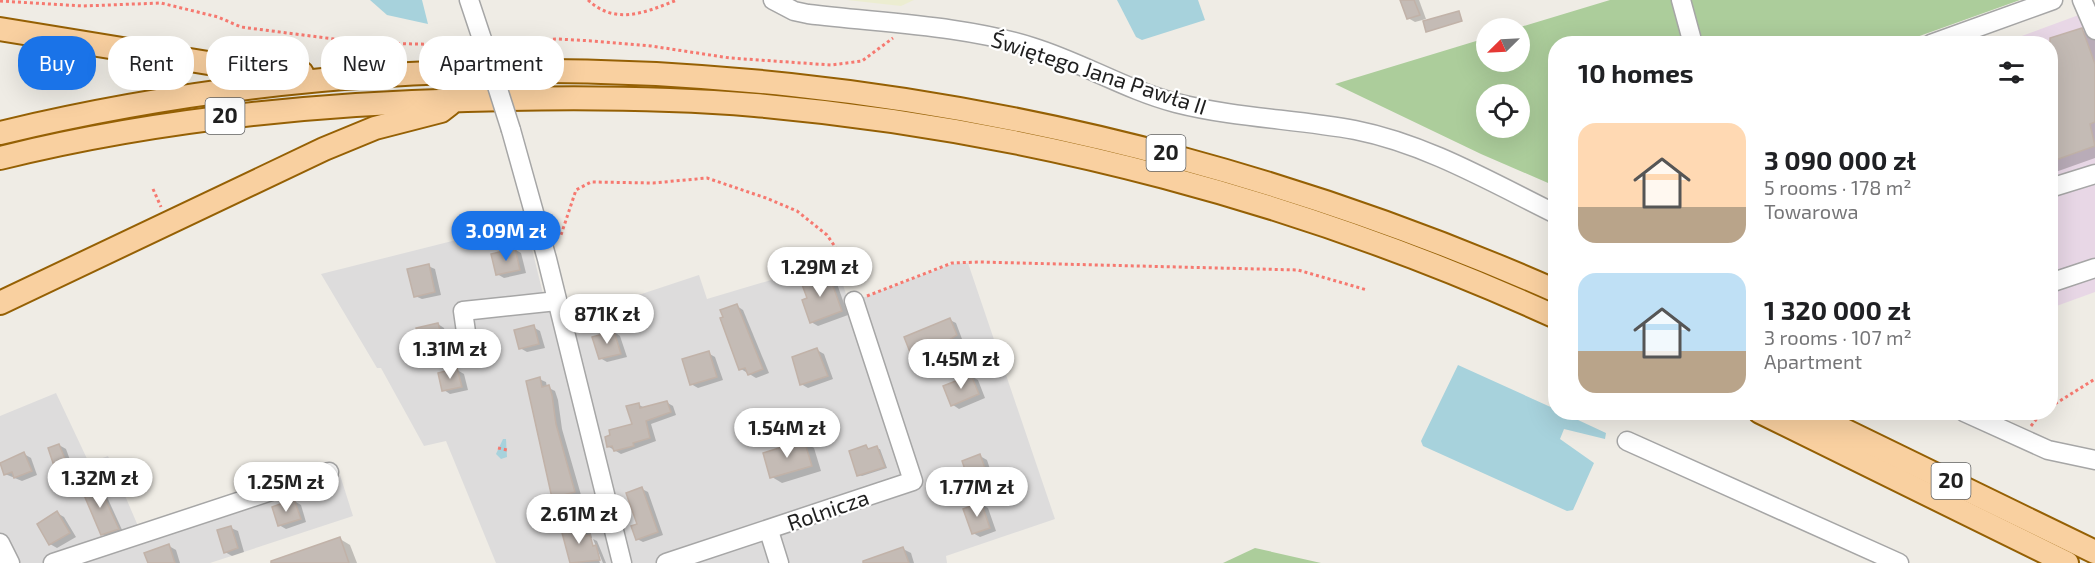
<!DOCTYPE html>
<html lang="en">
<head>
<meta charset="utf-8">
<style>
	:root { --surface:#fff; --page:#f2f2f2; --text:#202124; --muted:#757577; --accent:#1a73e8 }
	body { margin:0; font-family:"Exo 2",sans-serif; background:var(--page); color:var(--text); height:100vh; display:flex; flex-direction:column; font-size:22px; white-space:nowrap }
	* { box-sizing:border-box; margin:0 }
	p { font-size:20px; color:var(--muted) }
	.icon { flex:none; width:33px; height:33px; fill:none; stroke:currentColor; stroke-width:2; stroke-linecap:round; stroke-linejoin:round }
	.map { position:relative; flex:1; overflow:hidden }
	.details { position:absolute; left:1548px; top:36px; width:510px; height:384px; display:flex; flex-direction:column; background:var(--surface); border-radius:24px; box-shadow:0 6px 24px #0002 }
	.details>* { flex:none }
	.guide { position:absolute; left:18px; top:36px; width:570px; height:54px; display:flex; gap:12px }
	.needle { width:39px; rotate:246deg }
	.buttons { position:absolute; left:1476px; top:18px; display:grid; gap:12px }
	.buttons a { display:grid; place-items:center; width:54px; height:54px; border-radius:50%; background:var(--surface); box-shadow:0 6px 24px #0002; font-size:30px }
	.price { position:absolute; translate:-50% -51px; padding:0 14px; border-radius:21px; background:#fff; color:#222; font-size:20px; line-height:39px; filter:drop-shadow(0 2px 3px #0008) }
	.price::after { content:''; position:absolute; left:50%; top:36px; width:18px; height:14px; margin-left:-9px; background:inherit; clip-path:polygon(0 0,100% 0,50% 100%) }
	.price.selected { background:var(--accent); color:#fff }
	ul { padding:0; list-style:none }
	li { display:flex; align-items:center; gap:18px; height:150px; padding:0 30px }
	li span { display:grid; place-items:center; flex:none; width:168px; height:120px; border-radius:18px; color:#555 }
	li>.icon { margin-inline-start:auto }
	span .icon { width:72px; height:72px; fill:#fffc; stroke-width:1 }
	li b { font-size:26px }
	h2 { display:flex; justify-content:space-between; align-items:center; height:72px; padding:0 30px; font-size:26px }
	.tag { padding:0 21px; border-radius:24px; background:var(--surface); box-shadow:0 6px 24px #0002; font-size:21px; line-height:54px }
	.tag.selected { background:var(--accent); color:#fff }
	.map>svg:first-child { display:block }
</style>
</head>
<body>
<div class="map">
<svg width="2095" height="563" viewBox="0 0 2095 563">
	<rect width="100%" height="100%" fill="#efece5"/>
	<g fill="#dddcdc">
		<path d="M520,224L522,234L528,233L547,310H552L615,563H496L446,441L424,446L381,368H377L321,274Z"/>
		<path d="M835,261L849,303L952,264L968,263L1055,519L946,556L947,563H631L569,318L699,275L707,299Z"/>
		<path d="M56,393L89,463L108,456L144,540L340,475L353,516L210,563H0V416Z"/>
	</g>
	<path fill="#e8d7e6" d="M2095,9V292L2051,308L2050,44H2000Z"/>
	<path fill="#ecedd1" d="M847,0H914L901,6Z"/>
	<g fill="#accd9b" fill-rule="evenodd">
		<path d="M1610,0H2020L1900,43L1556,44L1555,186L1481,154L1335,84L1486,38V62H1520V28H1517ZM1486,94H1520V128H1486Z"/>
		<path d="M1255,548L1321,563H1223Z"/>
	</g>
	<g fill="#a7d2dc">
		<path d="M370,0H422L428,24L387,15Z"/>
		<path d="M1117,0H1198L1205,20L1142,40L1136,37Z"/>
		<path d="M1458,365L1555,409L1556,412L1563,413L1606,433L1605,439L1564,429L1560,439L1594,463L1573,510L1567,511L1423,446L1421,441Z"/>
		<path d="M503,439H506L507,457L501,459L496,454Z"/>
	</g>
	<g fill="#0003">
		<path d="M1402,0H1419L1426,19L1415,22L1408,18Z"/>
		<path d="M2082,30L2095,37V158L2050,174V44H2042Z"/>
		<path d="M514,249L521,253L526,273L504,278L497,274Z"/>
		<path d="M428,266L435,269L441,295L422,299L415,296Z"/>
		<path d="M828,274L835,278L848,315L818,326L811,322L809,299Z"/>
		<path d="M737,306L743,310L769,373L756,378L741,369Z"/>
		<path d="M950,320L956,323L962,339L940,352L946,368L926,377L920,374Z"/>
		<path d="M438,324L444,328L450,348L430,353L423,349Z"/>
		<path d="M533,327L540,331L545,348L527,352L520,348Z"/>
		<path d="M614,332L620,336L627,357L607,362L600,358Z"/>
		<path d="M817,350L824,354L833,379L808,388L801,384Z"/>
		<path d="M708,353L715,357L723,380L698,388L691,384Z"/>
		<path d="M457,370L464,374L468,390L450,394L444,390Z"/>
		<path d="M971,376L978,380L985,398L959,409L953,405Z"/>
		<path d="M539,379L546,382L547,387L555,391L558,400L562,429L581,495L560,501L553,497Z"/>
		<path d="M666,402L673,406L676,415L651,424L656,441L621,454L609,447L633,425L639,405L645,408Z"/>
		<path d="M804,442L814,448L821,471L782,483L772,477Z"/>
		<path d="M59,445L66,449L73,468L63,472L56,468Z"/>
		<path d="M866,447L869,450L880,449L887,468L862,476L859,475Z"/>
		<path d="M24,454L31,458L37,475L22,481L5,474Z"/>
		<path d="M980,456L987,460L995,484L979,490L973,486Z"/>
		<path d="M97,483L102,486L123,532L108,537L102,534Z"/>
		<path d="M642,489L648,492L663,535L643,542L637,539Z"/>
		<path d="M294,501L301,505L306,522L286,529L279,525Z"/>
		<path d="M981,504L988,508L996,531L980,537L973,533Z"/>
		<path d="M57,513L64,517L76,537L57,548L50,544Z"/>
		<path d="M583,525L590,529L592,538H590L600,563H571L562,530Z"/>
		<path d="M231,528L238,531L244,552L232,556L225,552Z"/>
		<path d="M340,539L350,545L357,563H270Z"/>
		<path d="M593,539L597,541L606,563H603Z"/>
		<path d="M169,546L176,550L180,563H149Z"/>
		<path d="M903,549L911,553L914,563H873Z"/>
	</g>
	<g fill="#c4bbb5" stroke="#c1b2a8" stroke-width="1.5">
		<path d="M1400,0H1414L1420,15L1407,19Z"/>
		<path d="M1459,11L1462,21L1426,32L1423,21Z"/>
		<path d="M2082,28L2095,64V122L2090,124L2095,146L2050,162V38Z"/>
		<path d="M515,248L520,270L496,275L491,254Z"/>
		<path d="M429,264L435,292L414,297L407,269Z"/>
		<path d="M828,272L842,311L810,323L802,300L807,298L801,282Z"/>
		<path d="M737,304L763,369L748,375L745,368L739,370L720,318L723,317L720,310Z"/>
		<path d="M950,318L957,335L935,349L941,365L919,375L904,337Z"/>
		<path d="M438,323L444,345L422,350L416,328Z"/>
		<path d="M534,325L539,344L519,349L514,330Z"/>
		<path d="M614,331L621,354L599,359L592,337Z"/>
		<path d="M817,348L828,376L800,385L792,357Z"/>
		<path d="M709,351L717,377L690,385L682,359Z"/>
		<path d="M457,368L462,387L442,391L438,373Z"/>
		<path d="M971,375L979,394L951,406L943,386Z"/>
		<path d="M540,377L542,387L549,385L552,395L556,424L575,492L552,498L526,381Z"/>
		<path d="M667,401L671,412L646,421L650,438L633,443L634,446L614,451L612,446L607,447L605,437L610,435L609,430L632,424L626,406L639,403L640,408Z"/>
		<path d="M804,440L812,466L770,478L763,453Z"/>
		<path d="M59,444L67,464L55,469L48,448Z"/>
		<path d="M866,445L868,449L877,446L885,467L857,476L849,451Z"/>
		<path d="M24,452L32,471L14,478L12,472L4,475L0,463Z"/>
		<path d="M980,454L989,480L971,487L962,461Z"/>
		<path d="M97,481L119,529L101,535L81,488Z"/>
		<path d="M642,487L658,532L636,540L631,526L637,524L626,493Z"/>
		<path d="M294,499L301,519L278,526L272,507Z"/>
		<path d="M981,502L990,528L972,534L963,509Z"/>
		<path d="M57,511L70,533L49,545L37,524Z"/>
		<path d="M583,523L586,536L590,535L593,546L596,545L600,560L570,563L561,529Z"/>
		<path d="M231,526L238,548L224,553L217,530Z"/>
		<path d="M340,537L349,563H271V561Z"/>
		<path d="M169,544L175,563H148L144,553Z"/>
		<path d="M903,547L909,563H863V561Z"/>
	</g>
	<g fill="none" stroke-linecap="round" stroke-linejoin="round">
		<g stroke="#a6a6a6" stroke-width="21">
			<g id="minor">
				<path d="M469,0L482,39"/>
				<path d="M773,0L794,11L808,14C881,23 962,25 1032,47C1081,62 1126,90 1176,103C1235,118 1296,119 1355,130C1426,144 1491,182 1556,214"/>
				<path d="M1681,0L1693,44"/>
				<path d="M2082,0L2095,30"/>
				<path d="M1931,44L2053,0"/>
				<path d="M511,130L547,259L622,563"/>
				<path d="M2050,188L2095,174"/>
				<path d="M2050,283L2095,268"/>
				<path d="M468,346L463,311L557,301"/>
				<path d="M1964,412L2048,450L2095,460"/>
				<path d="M1627,441L1899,563"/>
				<path d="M769,531L779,563"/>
				<path d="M0,543L10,563"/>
				<path d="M53,563L329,472"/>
				<path d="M666,563L913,481L854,301"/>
			</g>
		</g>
		<g stroke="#956004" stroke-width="26">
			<g id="major">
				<path d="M0,29L245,69L302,73"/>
				<path d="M0,133C518,8 1071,77 1556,291"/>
				<path d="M0,158C153,120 310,104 467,100C564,97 659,97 755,105C1030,129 1304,202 1556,317"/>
				<path d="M0,303L324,149L375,128L441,111L450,104"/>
				<path d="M1760,412L2067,563"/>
				<path d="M1807,412L2095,552"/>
			</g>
		</g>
		<g stroke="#f67970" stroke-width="3" stroke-dasharray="3 3" stroke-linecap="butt">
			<path d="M588,0C616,26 646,12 677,0"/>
			<path d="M0,1L83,6L161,3L218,17L241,27L365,43L468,45"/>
			<path d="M499,42L558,39L593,41L651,46L730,58L831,65L862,61L893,38"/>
			<path d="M153,189L161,207"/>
			<path d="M556,238L561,235L576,190L591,182L653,183L707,178L766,198L797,211L827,235L838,251L849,286"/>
			<path d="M867,296L952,263L979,262L1298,270L1367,290"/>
			<path d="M2050,407L2095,379"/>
			<path d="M2031,426L2042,412"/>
			<path d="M498,448L507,450"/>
		</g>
		<use href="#minor" stroke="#fff" stroke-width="18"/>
		<use href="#major" stroke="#f9d0a0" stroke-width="22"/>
		<g stroke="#a6a6a6" stroke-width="21" stroke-linecap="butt">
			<path id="minor-bridge" d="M482,39L511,130"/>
		</g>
		<use href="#minor-bridge" stroke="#fff" stroke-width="18"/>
	</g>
	<g text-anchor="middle" stroke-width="4.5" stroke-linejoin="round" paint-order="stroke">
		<g fill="#fff" stroke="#626262" stroke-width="1.5">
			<rect x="205.5" y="98" width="39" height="36" rx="4.5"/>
			<rect x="1146.5" y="135" width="39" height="36" rx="4.5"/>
			<rect x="1931.5" y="463" width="39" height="36" rx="4.5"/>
		</g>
		<g font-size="21" font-weight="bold" fill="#1f1f1f">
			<text x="225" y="123">20</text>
			<text x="1166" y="160">20</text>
			<text x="1951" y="488">20</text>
		</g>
		<g font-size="22" fill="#1f1f1f" stroke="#fff">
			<text transform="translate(1099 73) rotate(18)" y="8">Świętego Jana Pawła II</text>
			<text transform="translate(828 510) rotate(-19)" y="8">Rolnicza</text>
		</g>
	</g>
</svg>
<div class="buttons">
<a><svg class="needle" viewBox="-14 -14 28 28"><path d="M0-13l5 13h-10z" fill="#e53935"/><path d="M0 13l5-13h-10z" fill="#757577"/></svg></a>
<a><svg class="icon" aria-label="locate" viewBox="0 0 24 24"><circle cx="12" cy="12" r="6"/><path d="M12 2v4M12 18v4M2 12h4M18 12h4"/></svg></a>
</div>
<b class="price selected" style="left:506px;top:262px">3.09M zł</b>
<b class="price" style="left:820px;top:298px">1.29M zł</b>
<b class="price" style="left:607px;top:345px">871K zł</b>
<b class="price" style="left:450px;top:380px">1.31M zł</b>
<b class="price" style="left:961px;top:390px">1.45M zł</b>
<b class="price" style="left:787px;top:459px">1.54M zł</b>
<b class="price" style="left:100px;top:509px">1.32M zł</b>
<b class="price" style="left:286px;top:513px">1.25M zł</b>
<b class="price" style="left:977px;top:518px">1.77M zł</b>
<b class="price" style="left:579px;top:545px">2.61M zł</b>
<div class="guide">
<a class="tag selected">Buy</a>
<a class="tag">Rent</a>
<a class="tag">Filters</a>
<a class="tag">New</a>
<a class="tag">Apartment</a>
</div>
<section class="details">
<h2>10 homes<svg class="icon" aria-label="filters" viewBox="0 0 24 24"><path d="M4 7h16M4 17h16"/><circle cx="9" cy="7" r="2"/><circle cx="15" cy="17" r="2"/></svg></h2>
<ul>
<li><span style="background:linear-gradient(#ffd9b3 70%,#b9a48a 0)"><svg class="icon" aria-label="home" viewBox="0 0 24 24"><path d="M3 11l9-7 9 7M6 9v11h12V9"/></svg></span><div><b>3 090 000 zł</b><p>5 rooms · 178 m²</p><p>Towarowa</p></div></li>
<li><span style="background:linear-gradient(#bfe0f5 65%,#b9a48a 0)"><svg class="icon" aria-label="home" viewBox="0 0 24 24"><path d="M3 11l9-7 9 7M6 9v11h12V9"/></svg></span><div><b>1 320 000 zł</b><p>3 rooms · 107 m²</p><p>Apartment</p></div></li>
</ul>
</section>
</div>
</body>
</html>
